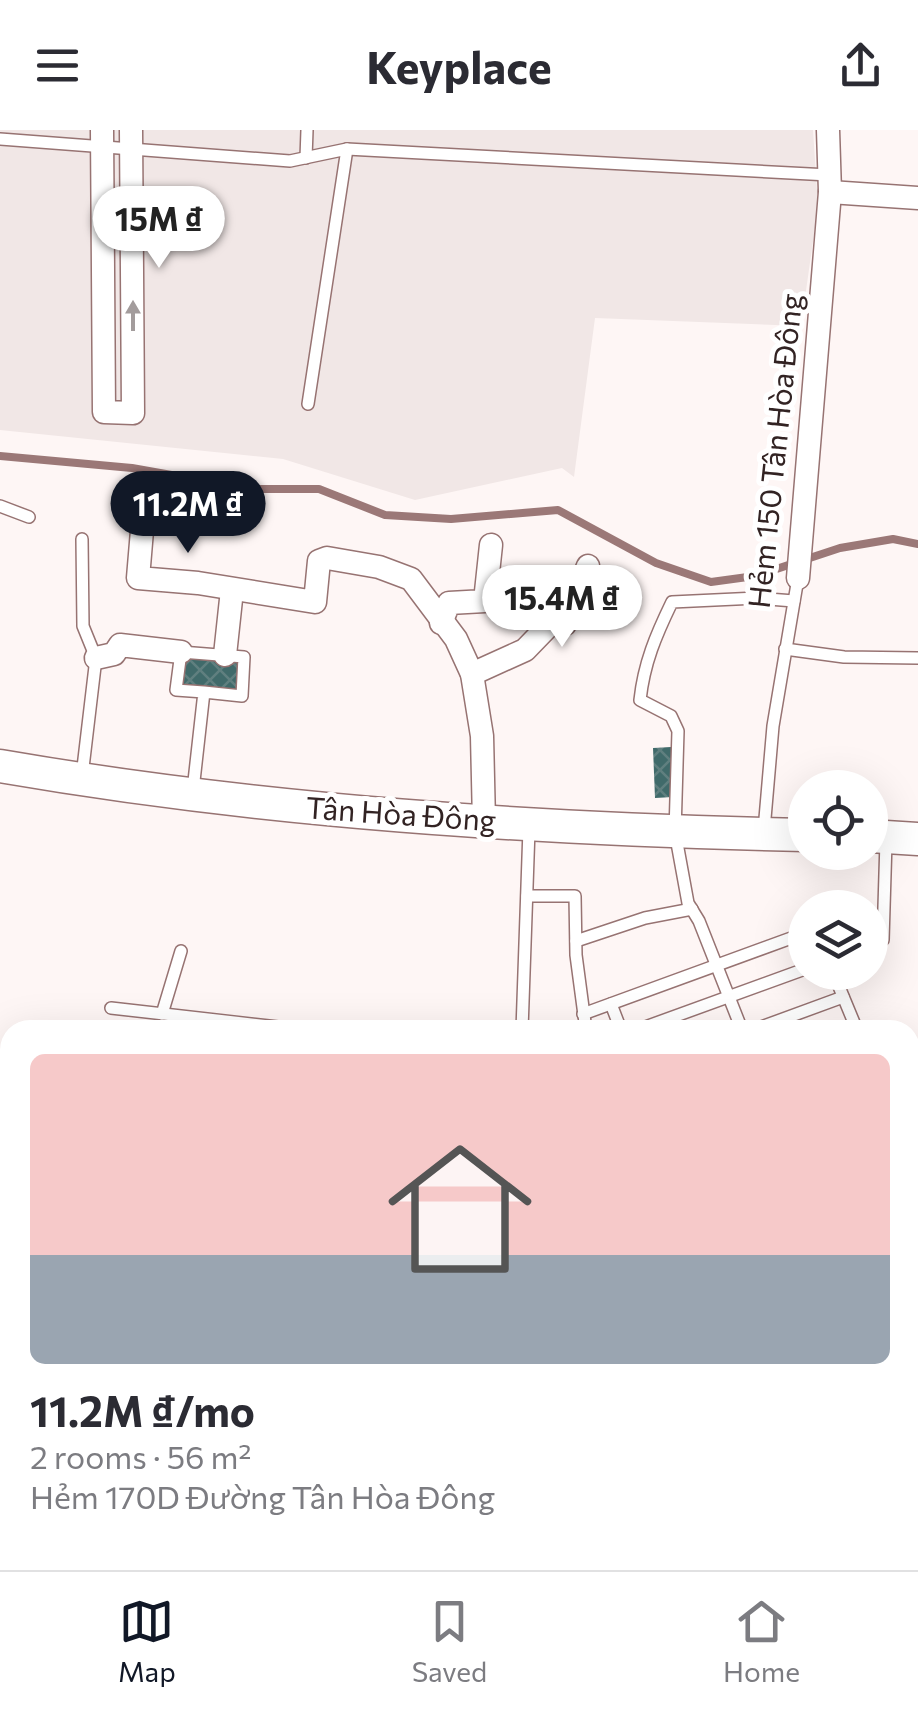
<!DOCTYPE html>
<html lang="en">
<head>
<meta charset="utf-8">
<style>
	:root { --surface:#fff; --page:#f2f2f3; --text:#2b2b33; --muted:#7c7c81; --line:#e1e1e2; --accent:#111827 }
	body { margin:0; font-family:Commissioner,sans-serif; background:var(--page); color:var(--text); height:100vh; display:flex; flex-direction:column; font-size:38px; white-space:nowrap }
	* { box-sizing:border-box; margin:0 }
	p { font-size:32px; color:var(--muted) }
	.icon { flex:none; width:55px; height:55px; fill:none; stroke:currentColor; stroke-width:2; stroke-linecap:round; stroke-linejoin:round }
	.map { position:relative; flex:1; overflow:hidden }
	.side { position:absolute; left:0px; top:890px; width:920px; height:550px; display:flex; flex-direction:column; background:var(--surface); border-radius:30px 30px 0 0; box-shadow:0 10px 40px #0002 }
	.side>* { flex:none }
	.controls { position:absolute; left:788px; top:640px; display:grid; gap:20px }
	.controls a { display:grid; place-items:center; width:100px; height:100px; border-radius:50%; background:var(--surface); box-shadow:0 10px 40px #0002; font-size:50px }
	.price { position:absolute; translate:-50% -85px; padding:0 22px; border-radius:35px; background:#fff; color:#222; font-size:32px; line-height:65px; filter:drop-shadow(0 2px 5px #0008) }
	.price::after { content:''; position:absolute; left:50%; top:60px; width:30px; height:22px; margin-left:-15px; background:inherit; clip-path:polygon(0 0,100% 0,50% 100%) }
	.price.on { background:var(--accent); color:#fff }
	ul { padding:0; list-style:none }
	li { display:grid; align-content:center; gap:20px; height:530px; padding:0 30px }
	li span { display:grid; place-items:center; height:310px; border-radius:15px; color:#555 }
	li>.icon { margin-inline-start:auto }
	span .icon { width:180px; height:180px; fill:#fffc; stroke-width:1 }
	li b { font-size:42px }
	header { display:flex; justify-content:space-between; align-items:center; height:130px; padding:0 30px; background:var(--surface); font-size:45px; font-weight:700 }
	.dock { display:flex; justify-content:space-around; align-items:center; height:140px; border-top:2px solid var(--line); background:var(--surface); font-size:28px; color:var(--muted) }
	.dock a { display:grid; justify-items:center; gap:5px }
	.dock .on { color:var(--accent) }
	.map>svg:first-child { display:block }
</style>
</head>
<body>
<header><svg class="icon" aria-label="menu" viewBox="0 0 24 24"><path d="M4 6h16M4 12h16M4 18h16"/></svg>Keyplace<svg class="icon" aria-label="share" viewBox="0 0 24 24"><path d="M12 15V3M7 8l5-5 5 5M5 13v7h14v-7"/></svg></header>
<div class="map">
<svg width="918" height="1440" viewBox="0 0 918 1440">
	<defs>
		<pattern id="building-cross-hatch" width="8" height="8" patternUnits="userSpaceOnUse" patternTransform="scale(2.5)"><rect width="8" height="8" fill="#406a6a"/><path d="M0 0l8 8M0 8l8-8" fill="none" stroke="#607f7f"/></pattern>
	</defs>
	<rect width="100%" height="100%" fill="#fef6f5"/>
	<g fill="#f1e7e6">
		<path d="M0,0H813L818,76L801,196L595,188L574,347L562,338L415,370L283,329L0,300Z"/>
		<path d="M918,1027V1325L910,1327V1030Z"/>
	</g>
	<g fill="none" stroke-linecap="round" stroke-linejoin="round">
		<path stroke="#9b7877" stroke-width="8" d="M0,326L132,338L250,359H319L385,385L451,389L558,380L656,433L711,452L755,446L840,418L893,409L918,414"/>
	</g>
	<g fill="url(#building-cross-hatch)">
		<path d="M185,522L242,530L238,565L180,556Z"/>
		<path d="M671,617L673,667L655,668L653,618Z"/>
		<path d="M918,1063V1106L910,1108V1066Z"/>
		<path d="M918,1263V1317L910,1320V1266Z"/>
	</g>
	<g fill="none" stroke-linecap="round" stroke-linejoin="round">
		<g stroke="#977372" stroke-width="14">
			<g id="lane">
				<path d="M0,9L290,31L347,19L829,45"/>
				<path d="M306,28L307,0"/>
				<path d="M308,274L347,19"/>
				<path d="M0,376L29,387"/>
				<path d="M82,409L83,496L96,528L82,646"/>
				<path d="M785,519L844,527L918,528"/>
				<path d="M193,660L204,562L242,566L244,527L181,522L176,560L204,562"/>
				<path d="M764,700L773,596L798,448"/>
				<path d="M527,766H575L576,825L586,900"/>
				<path d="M883,810L886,711"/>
				<path d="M576,811L645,788L692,779"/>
				<path d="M833,842L857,900"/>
				<path d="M611,874L621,900"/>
				<path d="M111,878L305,900"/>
				<path d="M162,884L181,821"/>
				<path d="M583,884L805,803"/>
				<path d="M522,900L529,699"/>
				<path d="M637,900L805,839"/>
				<path d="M742,900L699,791L688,773L675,702L678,601L671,586L640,570C644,533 656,505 672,472L757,468L794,471"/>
				<path d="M753,900L843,867"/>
				<path d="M0,1011L10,1013"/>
				<path d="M910,1026L918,1024"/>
				<path d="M0,1354L10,1346"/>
				<path d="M910,1399L918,1396"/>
				<path d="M68,1430L84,1434L88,1430"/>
				<path d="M554,1430V1434L561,1440"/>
				<path d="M721,1430L724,1440"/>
				<path d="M840,1430L843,1440"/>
				<path d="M182,1440L186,1430"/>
				<path d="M289,1440V1430"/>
				<path d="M425,1440L428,1430"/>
				<path d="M664,1440L684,1431L713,1430"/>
			</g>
		</g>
		<g stroke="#977372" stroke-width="25">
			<g id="street">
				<path d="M102,0L104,282L133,283L131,0"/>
				<path d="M830,62L918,68"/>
				<path d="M165,377H144L138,448L198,453L315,472L319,431L327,428L379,437L411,449L456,509L472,544L482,606L484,692"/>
				<path d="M798,448L830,62L828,0"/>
				<path d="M441,493L449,473L485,471L491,415"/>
				<path d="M225,525L232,460"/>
				<path d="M96,528L114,524L120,515L181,522"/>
				<path d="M472,544L525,520L555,489L565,494L588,436"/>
			</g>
		</g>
		<g stroke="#977372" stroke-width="35">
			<g id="secondary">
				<path d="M0,636C266,682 535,699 805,705"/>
				<path d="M870,706L918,709"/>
			</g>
		</g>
		<use href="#lane" stroke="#fff" stroke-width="11"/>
		<use href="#street" stroke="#fff" stroke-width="22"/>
		<use href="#secondary" stroke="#fff" stroke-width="32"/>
	</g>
	<defs><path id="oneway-solid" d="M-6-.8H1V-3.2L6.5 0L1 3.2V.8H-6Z" transform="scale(2.5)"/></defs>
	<use fill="#a39c9c" href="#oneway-solid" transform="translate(133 186) rotate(-90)"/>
	<g text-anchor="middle" stroke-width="10" stroke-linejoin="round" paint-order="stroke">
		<g font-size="30" fill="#322323" stroke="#fff">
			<text transform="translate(776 321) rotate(-84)" y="10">Hẻm 150 Tân Hòa Đông</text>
			<text transform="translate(401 685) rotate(4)" y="10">Tân Hòa Đông</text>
		</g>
	</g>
</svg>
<div class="controls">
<a><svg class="icon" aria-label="locate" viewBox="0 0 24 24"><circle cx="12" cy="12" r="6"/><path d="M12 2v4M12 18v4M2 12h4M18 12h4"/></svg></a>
<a><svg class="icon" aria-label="layers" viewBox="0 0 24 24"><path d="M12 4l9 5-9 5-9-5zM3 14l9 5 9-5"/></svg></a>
</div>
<b class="price" style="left:159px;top:141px">15M ₫</b>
<b class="price on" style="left:188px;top:426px">11.2M ₫</b>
<b class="price" style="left:562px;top:520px">15.4M ₫</b>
<section class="side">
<ul>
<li><span style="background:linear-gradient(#f6c9c9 65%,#9aa5b1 0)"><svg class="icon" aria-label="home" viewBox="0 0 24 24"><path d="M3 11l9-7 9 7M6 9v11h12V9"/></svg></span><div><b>11.2M ₫/mo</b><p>2 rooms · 56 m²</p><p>Hẻm 170D Đường Tân Hòa Đông</p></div></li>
</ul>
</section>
</div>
<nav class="dock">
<a class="on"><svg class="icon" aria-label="map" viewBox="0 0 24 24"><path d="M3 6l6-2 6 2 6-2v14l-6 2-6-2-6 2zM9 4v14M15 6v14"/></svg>Map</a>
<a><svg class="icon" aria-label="saved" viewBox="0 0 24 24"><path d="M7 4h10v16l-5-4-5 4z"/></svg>Saved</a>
<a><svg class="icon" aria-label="home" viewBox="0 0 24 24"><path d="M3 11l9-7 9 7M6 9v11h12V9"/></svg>Home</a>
</nav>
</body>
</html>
